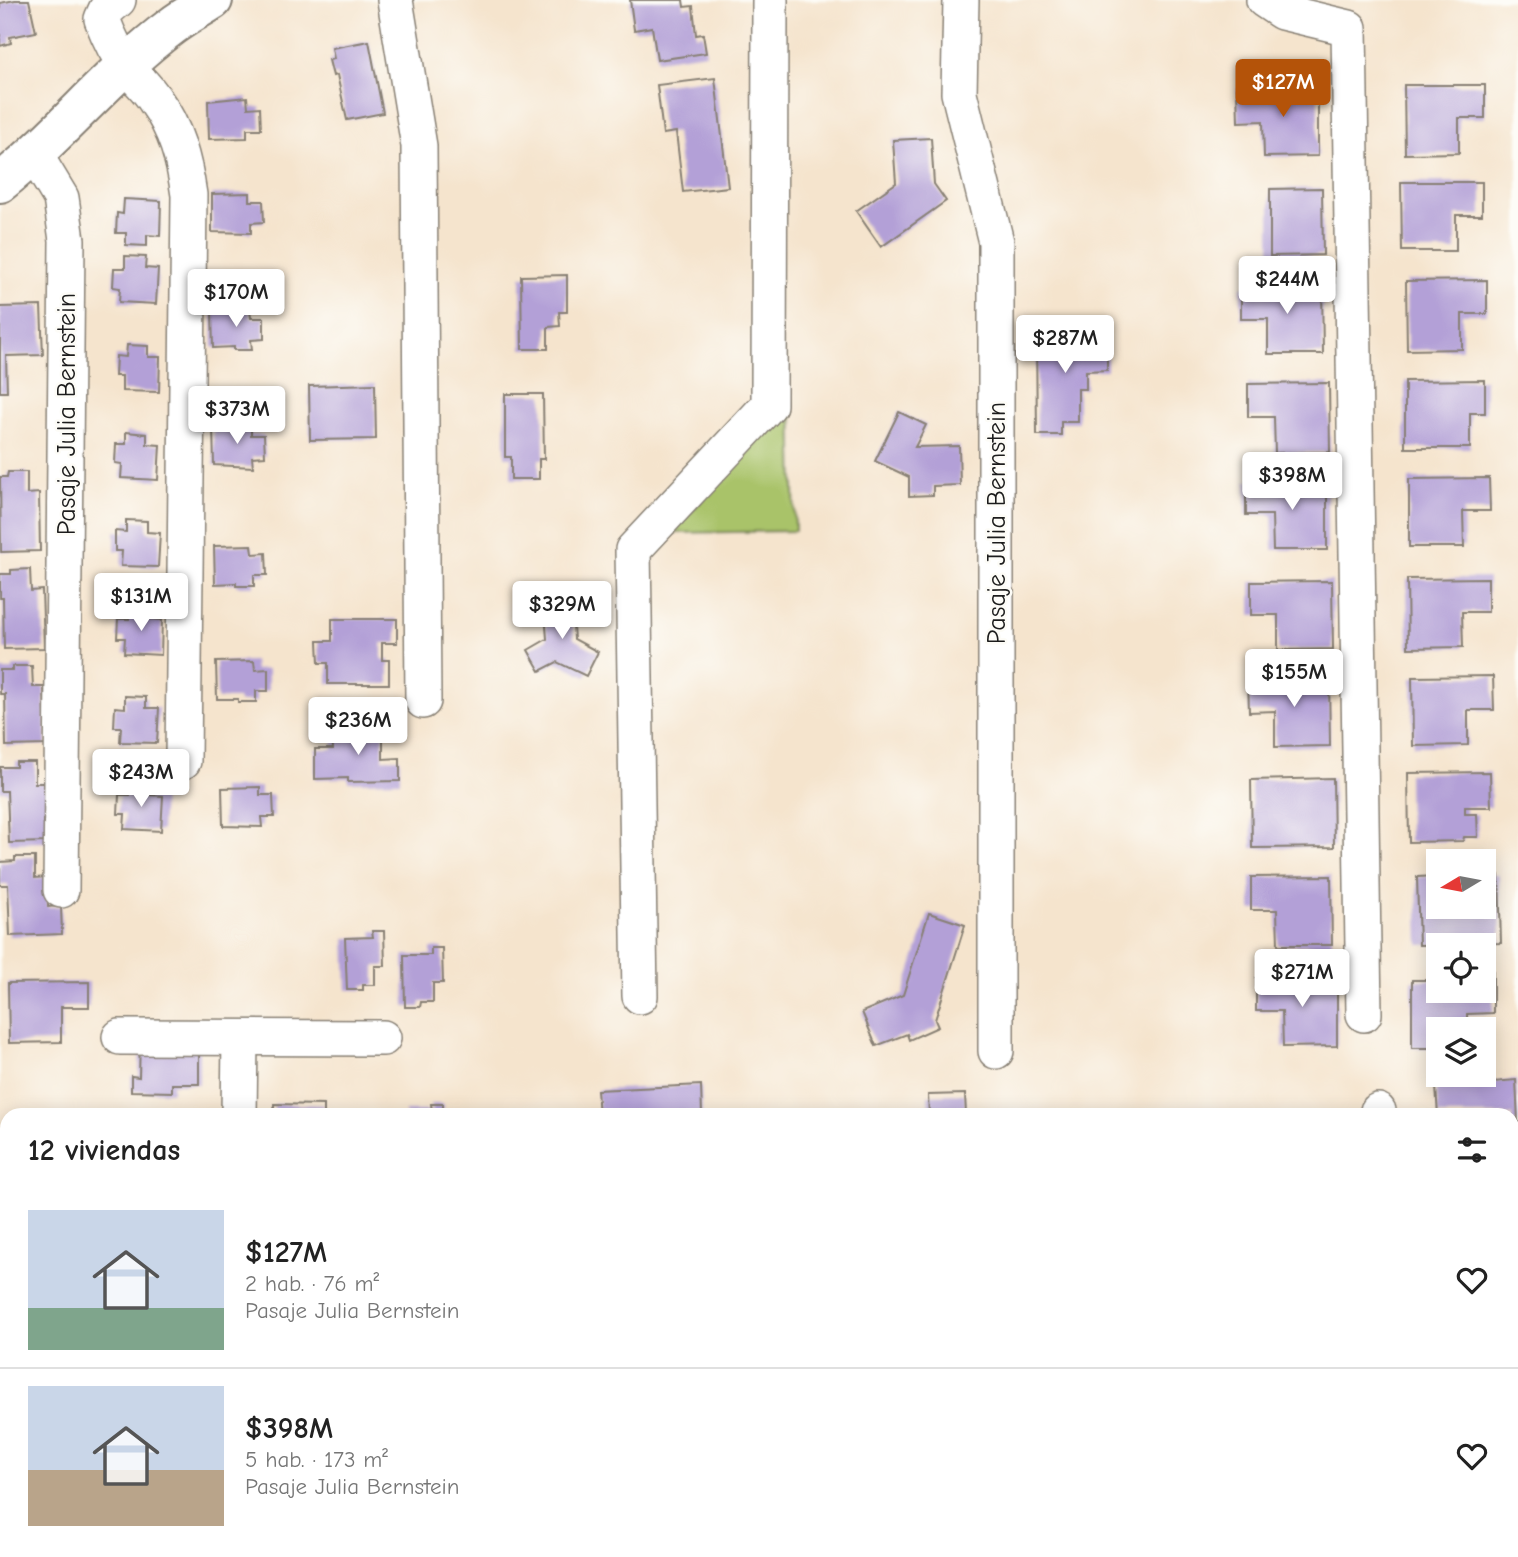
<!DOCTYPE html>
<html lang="es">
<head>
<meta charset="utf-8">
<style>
	:root { --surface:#fff; --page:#f2f2f2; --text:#222; --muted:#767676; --line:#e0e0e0; --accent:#b45309 }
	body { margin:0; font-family:"Comic Neue",sans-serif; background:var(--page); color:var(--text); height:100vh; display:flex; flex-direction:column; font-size:26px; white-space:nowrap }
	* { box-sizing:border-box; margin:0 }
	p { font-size:23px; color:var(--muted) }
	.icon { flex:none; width:38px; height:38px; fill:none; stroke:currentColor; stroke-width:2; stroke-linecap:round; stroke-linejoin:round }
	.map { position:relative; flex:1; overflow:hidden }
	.drawer { position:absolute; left:0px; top:1108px; width:1519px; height:450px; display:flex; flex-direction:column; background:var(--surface); border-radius:21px 21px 0 0; box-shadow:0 4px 18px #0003 }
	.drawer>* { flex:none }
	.needle { width:46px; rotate:260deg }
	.controls { position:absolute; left:1426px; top:849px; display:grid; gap:14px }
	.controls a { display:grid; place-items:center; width:70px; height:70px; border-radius:0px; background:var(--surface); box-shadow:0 4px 18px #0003; font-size:35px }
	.price { position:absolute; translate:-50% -60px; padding:0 16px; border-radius:7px; background:#fff; color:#222; font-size:23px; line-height:46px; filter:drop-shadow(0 2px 4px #0008) }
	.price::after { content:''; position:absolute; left:50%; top:42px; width:21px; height:16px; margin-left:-10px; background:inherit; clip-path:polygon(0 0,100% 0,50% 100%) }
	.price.selected { background:var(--accent); color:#fff }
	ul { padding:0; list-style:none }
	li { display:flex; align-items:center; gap:21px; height:175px; padding:0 28px }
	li+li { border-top:2px solid var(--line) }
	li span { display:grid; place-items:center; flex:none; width:196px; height:140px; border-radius:0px; color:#555 }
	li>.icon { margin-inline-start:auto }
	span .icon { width:84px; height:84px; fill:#fffc; stroke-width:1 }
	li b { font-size:30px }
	h2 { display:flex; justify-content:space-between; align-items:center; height:84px; padding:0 28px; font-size:30px }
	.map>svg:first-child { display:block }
</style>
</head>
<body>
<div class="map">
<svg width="1518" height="1557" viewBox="0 0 1518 1557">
	<rect width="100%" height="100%" fill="#fdfcf7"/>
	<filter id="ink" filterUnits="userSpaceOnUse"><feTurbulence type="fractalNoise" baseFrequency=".0143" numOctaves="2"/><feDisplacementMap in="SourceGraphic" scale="14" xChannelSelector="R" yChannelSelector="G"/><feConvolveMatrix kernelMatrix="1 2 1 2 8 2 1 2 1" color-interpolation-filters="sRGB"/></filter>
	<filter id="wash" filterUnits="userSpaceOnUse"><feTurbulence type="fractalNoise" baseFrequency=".00686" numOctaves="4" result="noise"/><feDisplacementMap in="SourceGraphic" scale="28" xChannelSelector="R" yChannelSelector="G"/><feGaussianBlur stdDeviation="1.57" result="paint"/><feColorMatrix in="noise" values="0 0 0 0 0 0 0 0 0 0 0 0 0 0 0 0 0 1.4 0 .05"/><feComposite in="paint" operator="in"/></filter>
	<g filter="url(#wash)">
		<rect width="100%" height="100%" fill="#f5e4cd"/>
		<path fill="#a9c369" stroke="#627042" stroke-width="2" d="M792,403L795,531L671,533Z"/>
		<g id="blocks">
			<g fill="#b3a0d7">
				<path d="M15,0H29L36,32L10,37L11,43L0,46V3Z"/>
				<path d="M630,0H683L684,7L693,6L696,35L703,34L706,53L657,60L652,27L634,30Z"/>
				<path d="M369,41L383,113L347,120L337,75L333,76L329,60L334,59L332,48Z"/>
				<path d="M715,78L728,187L683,192L676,132L663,134L657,85Z"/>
				<path d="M1404,85H1485V118H1459V153L1405,154Z"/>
				<path d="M1237,88H1318V156L1264,157L1263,121L1238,122Z"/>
				<path d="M247,97L248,108L260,107L261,129H247V138L209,139L208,101Z"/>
				<path d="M931,138L934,184L946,201L881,247L856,211L896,183L893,140Z"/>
				<path d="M1401,182H1482V215H1456V251H1402Z"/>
				<path d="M1322,188L1323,255L1270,256V189Z"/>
				<path d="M250,193V201H263L264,222L251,223V233L212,232V194Z"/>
				<path d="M124,199L161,201L160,236L147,235V246L126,245V233H116L117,213L123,214Z"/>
				<path d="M125,256L146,257L145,268L158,269L156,304L119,302L120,288L113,287L114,268H125Z"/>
				<path d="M567,275V312H559L560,326L548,327V349H522L521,276Z"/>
				<path d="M1487,280V314H1462V349L1407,350L1406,281Z"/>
				<path d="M1322,285L1323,354H1268V319H1241V286Z"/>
				<path d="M41,306L43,355L6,356L7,392H0V307Z"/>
				<path d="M212,310H250L251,318H264V339L251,340L252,350H234V347L213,348Z"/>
				<path d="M1107,333V370L1086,371V389H1078V422H1061V435H1037L1036,334Z"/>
				<path d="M127,345L148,346V357H160L159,392L122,391V376H115L116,356L126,357Z"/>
				<path d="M1485,380V413H1470V448H1405V381Z"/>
				<path d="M1329,383L1330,452L1275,453L1274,417H1248V384Z"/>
				<path d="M375,384L376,439L310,440L309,386Z"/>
				<path d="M505,394H543L544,459H539V479H511V457H505Z"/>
				<path d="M899,412L926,425L915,447L959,446L960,485L933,486V495L909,496V477L875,461Z"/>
				<path d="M251,426V435H264L265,456L252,457L253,467L214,465L213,427Z"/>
				<path d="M126,432L147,434V444L160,445L158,480L121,478L122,464L115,463L116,444H126Z"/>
				<path d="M8,472H27V494L39,493L40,551L1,552L0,477H7Z"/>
				<path d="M1489,478L1490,511H1463L1464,547H1409V479Z"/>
				<path d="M1246,481H1327V550H1273L1272,515H1246Z"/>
				<path d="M126,520L147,521V532L160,533L158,567L121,566L122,551H115V531L126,532Z"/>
				<path d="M252,545L253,554L266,553L267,575H254V586H236V583L215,584L214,546Z"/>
				<path d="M30,569L31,591L42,590L44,648L4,649L3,598H0V574H11V570Z"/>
				<path d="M1488,578V612H1462L1463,647L1408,648L1407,579Z"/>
				<path d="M1332,581L1333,649L1278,650V615H1251V582Z"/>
				<path d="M571,599L574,639L598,652L586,676L557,662L540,671L528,650L547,639L544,600Z"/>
				<path d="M129,607L150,608V619L162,620L161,655L124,653L125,638H117L118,619H129Z"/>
				<path d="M332,619H397V643H382V660H389V684H328V663H319L318,641H332Z"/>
				<path d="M254,661L255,670L268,669V691H256V702H238V699H217L216,662Z"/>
				<path d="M13,666H32L33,687H44L46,745L6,746L5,694H0V670H13Z"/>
				<path d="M1493,676L1494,710H1468V745L1413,746L1412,677Z"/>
				<path d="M1248,678H1329L1330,746L1275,747V711L1249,712Z"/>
				<path d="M125,696L146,697V708H159L157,743L120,742L121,727H114L115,707L125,708Z"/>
				<path d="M364,720H383V759L400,758V781L348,782V778L315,779V749H333L332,733L364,732Z"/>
				<path d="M16,762H35V783H47L48,842L9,843L7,791H0V767H16Z"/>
				<path d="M1490,772L1491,807H1465V814H1477L1478,837H1464L1463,841L1409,842L1408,773Z"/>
				<path d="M1333,778L1334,847L1252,848L1251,780Z"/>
				<path d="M130,783L151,784L150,795L163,796L161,831L124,829L125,814H118L119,795H130Z"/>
				<path d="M260,787V795H273L274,817H261L262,827L223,826L222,788Z"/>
				<path d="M15,857H35V878L47,877L48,907L61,906L62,934L10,936L8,885H0V862L15,861Z"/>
				<path d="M1484,875H1499L1501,943L1419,945L1417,877L1438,876V906H1484Z"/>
				<path d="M1331,876L1332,945H1278L1277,910H1251V877Z"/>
				<path d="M929,913L965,925L935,1020L938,1027L909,1040L907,1034L876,1046L862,1012L903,995Z"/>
				<path d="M372,931H384L385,966H375V985H363V990H347L345,938L373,937Z"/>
				<path d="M431,948H442L443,983H433V1002H421L420,1007H405L404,955H431Z"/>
				<path d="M1484,964H1493V1013L1467,1014V1029H1438V1048H1412V980H1438V990H1484Z"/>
				<path d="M1337,977V1046L1283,1047L1282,1011H1256V978Z"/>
				<path d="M89,982V1007H61V1042L9,1043L8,983Z"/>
				<path d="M140,1041L199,1050V1084H172V1092L131,1091V1076L139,1077Z"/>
				<path d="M1516,1080L1518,1122H1512V1115H1438L1436,1087Z"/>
				<path d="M701,1085L702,1115H599L597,1090Z"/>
				<path d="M965,1094L966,1115H929L928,1095Z"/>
				<path d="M274,1104L324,1105V1115H274Z"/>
				<path d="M431,1104H443V1115H405V1111H432Z"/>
				<path d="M140,1109L190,1110V1115H140Z"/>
				<rect x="0" y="1363" width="7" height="35"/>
				<rect x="0" y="1465" width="7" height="42"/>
				<rect x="1032" y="1550" width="51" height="7"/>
				<path d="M1368,1550V1557H1317V1552Z"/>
			</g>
		</g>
	</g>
	<g filter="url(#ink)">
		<use href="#blocks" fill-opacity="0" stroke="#888074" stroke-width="2"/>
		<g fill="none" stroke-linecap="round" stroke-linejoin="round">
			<g stroke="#888074" stroke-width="38">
				<g id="street">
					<path d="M118,0L106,10L102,19C108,35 117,54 127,67C136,78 147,87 155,100C176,129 184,160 189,195L183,761"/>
					<path d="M395,0L419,146L423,701"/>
					<path d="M961,0L959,93L996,242V1051"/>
					<path d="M1264,0L1282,12L1349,28L1364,1014"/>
					<path d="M35,155L61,198L67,240L61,890"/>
					<path d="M640,996L633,550L769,405L770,0"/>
					<path d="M120,1037L383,1038"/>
					<path d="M1378,1111V1115"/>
					<path d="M239,1115L240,1038"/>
					<path d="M947,1550L953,1557"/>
					<path d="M1109,1550V1557"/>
					<path d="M1387,1550V1557"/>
					<path d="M84,1557L86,1550"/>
					<path d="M242,1557V1550"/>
					<path d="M643,1557V1550"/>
				</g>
			</g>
			<g stroke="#888074" stroke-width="42">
				<path id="secondary" d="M0,183C61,135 110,72 172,26C185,16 199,9 213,0"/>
			</g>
			<use href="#street" stroke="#fff" stroke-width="35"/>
			<use href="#secondary" stroke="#fff" stroke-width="38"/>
		</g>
	</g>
	<g text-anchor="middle" stroke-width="5" stroke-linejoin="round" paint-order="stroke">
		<g font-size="26" fill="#1c1c1c" stroke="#fdfcf7">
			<text transform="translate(66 414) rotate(-90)" y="9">Pasaje Julia Bernstein</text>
			<text transform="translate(996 523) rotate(-90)" y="9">Pasaje Julia Bernstein</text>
		</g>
	</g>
</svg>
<div class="controls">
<a><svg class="needle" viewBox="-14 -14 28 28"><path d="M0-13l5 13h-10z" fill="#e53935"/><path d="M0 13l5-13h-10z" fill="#767676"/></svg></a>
<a><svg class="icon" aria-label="locate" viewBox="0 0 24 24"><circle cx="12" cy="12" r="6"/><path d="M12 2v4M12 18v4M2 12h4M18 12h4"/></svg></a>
<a><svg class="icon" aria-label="layers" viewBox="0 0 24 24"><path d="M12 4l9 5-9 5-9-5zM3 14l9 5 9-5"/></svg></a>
</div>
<b class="price selected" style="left:1283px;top:119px">$127M</b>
<b class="price" style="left:1287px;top:316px">$244M</b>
<b class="price" style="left:236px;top:329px">$170M</b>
<b class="price" style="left:1065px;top:375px">$287M</b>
<b class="price" style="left:237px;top:446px">$373M</b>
<b class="price" style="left:1292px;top:512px">$398M</b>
<b class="price" style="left:141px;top:633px">$131M</b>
<b class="price" style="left:562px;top:641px">$329M</b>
<b class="price" style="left:1294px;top:709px">$155M</b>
<b class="price" style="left:358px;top:757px">$236M</b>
<b class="price" style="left:141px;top:809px">$243M</b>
<b class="price" style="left:1302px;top:1009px">$271M</b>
<section class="drawer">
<h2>12 viviendas<svg class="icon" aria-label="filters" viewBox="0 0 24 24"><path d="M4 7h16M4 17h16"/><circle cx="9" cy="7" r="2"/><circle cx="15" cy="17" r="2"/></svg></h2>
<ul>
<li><span style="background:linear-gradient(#c9d6e8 70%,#7fa58c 0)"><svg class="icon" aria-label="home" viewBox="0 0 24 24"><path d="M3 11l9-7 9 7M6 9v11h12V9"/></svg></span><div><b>$127M</b><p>2 hab. · 76 m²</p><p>Pasaje Julia Bernstein</p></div><svg class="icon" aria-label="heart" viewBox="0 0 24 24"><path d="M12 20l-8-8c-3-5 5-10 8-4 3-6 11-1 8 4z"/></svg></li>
<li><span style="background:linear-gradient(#c9d6e8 60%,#b9a48a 0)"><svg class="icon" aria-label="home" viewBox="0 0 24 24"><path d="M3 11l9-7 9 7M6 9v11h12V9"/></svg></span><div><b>$398M</b><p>5 hab. · 173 m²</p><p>Pasaje Julia Bernstein</p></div><svg class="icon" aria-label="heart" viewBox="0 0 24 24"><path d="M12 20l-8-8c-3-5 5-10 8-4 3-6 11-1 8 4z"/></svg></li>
</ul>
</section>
</div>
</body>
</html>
